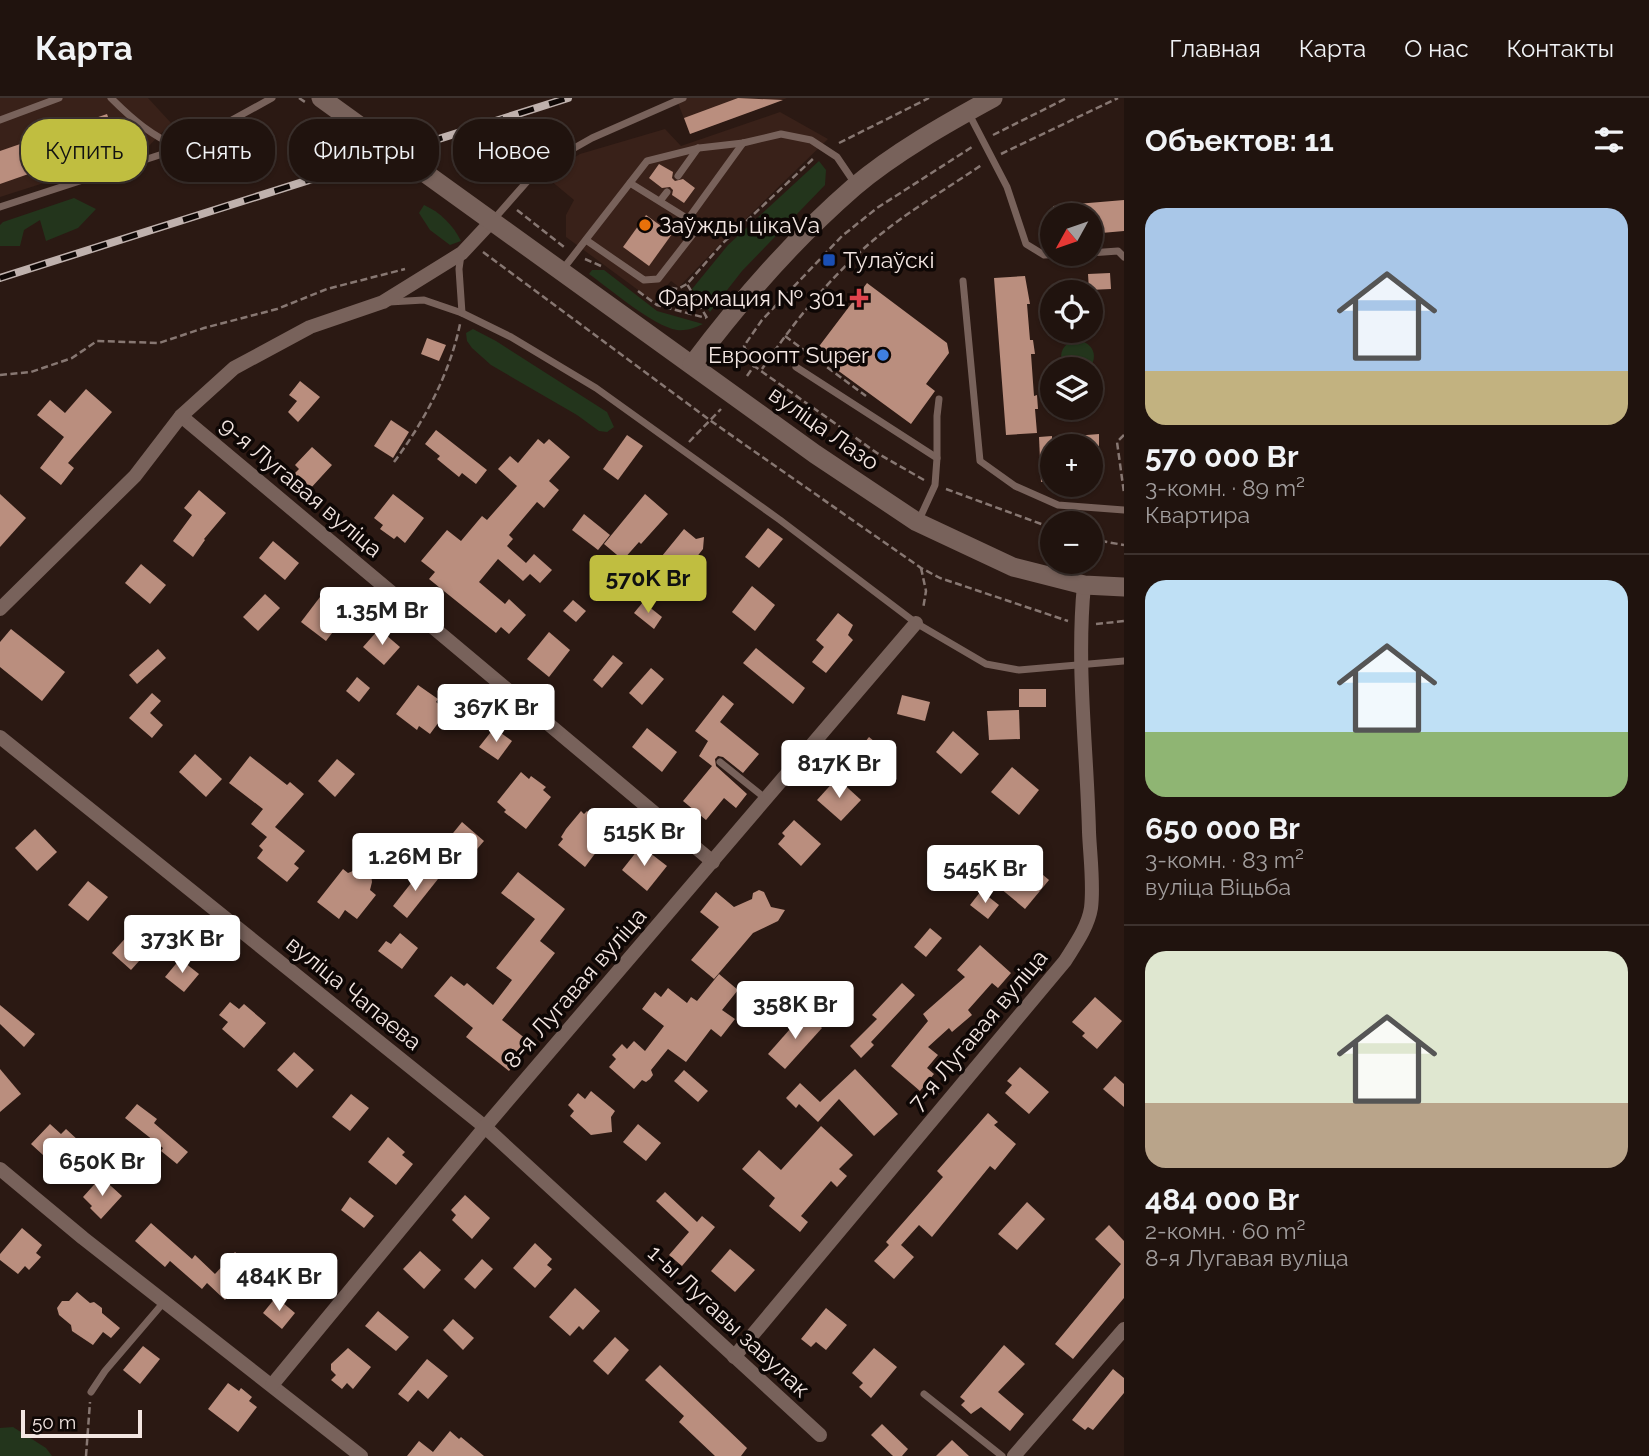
<!DOCTYPE html>
<html lang="ru">
<head>
<meta charset="utf-8">
<style>
	:root { --surface:#20130e; --page:#2d201c; --text:#f1f3f6; --muted:#a29e9e; --line:#3d322e; --accent:#c0be40 }
	body { margin:0; font-family:Raleway,sans-serif; background:var(--page); color:var(--text); height:100vh; display:flex; flex-direction:column; font-size:26px; white-space:nowrap }
	* { box-sizing:border-box; margin:0 }
	p { font-size:23px; color:var(--muted) }
	.icon { flex:none; width:38px; height:38px; fill:none; stroke:currentColor; stroke-width:2; stroke-linecap:round; stroke-linejoin:round }
	.map { position:relative; flex:1; overflow:hidden }
	.side { display:flex; flex-direction:column; background:var(--surface); width:525px }
	.side>* { flex:none }
	.guide { position:absolute; left:21px; top:21px; width:665px; height:63px; display:flex; gap:14px }
	.needle { width:46px; rotate:230deg }
	.controls { position:absolute; left:1040px; top:105px; display:grid; gap:14px }
	.controls a { display:grid; place-items:center; width:63px; height:63px; border-radius:50%; background:var(--surface); box-shadow:0 2px 5px #0004,0 0 0 2px var(--line); font-size:35px }
	.scale { position:absolute; left:21px; bottom:18px; width:121px; box-sizing:border-box; padding-left:7px; border:4px solid #f3e6e2; border-top:0; font-size:19px; line-height:24px; white-space:nowrap; color:#f3e6e2; -webkit-text-stroke:5px #0e0705; paint-order:stroke }
	.price { position:absolute; translate:-50% -60px; padding:0 16px; border-radius:7px; background:#fff; color:#222; font-size:23px; line-height:46px; filter:drop-shadow(0 2px 4px #0008) }
	.price::after { content:''; position:absolute; left:50%; top:42px; width:21px; height:16px; margin-left:-10px; background:inherit; clip-path:polygon(0 0,100% 0,50% 100%) }
	.price.on { background:var(--accent); color:#111 }
	ul { padding:0; list-style:none }
	li { display:grid; align-content:center; gap:14px; height:371px; padding:0 21px }
	li+li { border-top:2px solid var(--line) }
	li span { display:grid; place-items:center; height:217px; border-radius:21px; color:#555 }
	li>.icon { margin-inline-start:auto }
	span .icon { width:126px; height:126px; fill:#fffc; stroke-width:1 }
	li b { font-size:30px }
	h2 { display:flex; justify-content:space-between; align-items:center; height:84px; padding:0 21px; font-size:30px }
	.chip { padding:0 24px; border-radius:28px; background:var(--surface); box-shadow:0 2px 5px #0004,0 0 0 2px var(--line); font-size:24px; line-height:63px }
	.chip.on { background:var(--accent); color:#111 }
	header { display:flex; align-items:center; gap:42px; box-sizing:border-box; height:98px; padding:0 35px; background:var(--surface); border-bottom:2px solid var(--line) }
	header strong { font-size:33px }
	nav { display:flex; gap:38px; margin-inline-start:auto; font-size:24px }
	main { display:flex; flex:1; min-height:0 }
	.map>svg:first-child { display:block }
</style>
</head>
<body>
<header>
<strong>Карта</strong>
<nav><a>Главная</a><a>Карта</a><a>О нас</a><a>Контакты</a></nav>
</header>
<main>
<div class="map">
<svg width="1124" height="1358" viewBox="0 0 1124 1358">
	<rect width="100%" height="100%" fill="#2b1913"/>
	<g fill="#392119">
		<path d="M0,0H148L171,25L144,53L0,99Z"/>
		<path d="M676,0H787L690,36Z"/>
		<path d="M780,14L828,41L723,143L679,189L671,183L653,203L566,139V117L574,102L544,77L580,56L665,31L681,48Z"/>
	</g>
	<g fill="#23351c">
		<path d="M819,63L826,72L825,87L742,173L710,214L692,191L728,147Z"/>
		<path d="M74,100L96,111L78,130L46,143L40,122L24,132L20,148H0V127L3,124Z"/>
		<path d="M424,107C440,114 453,127 461,143L450,147L430,132L419,115Z"/>
		<path d="M592,172H604L657,213L703,226C694,230 687,233 677,232C653,228 610,191 589,176Z"/>
		<path d="M473,231L496,243L607,314L614,329L607,334L599,333L577,317L491,267L472,250L467,243L466,235Z"/>
		<path d="M1078,242C1093,245 1099,258 1089,271H1066C1056,258 1062,244 1078,242Z"/>
		<path d="M13,1329L46,1350L52,1358H0V1330Z"/>
	</g>
	<g fill="#ba8e7e">
		<path d="M738,0L783,2L690,36L684,20Z"/>
		<path d="M107,16L117,45L0,86V53Z"/>
		<path d="M659,66L673,74L672,80L675,83L683,81L695,90L684,105L672,97L673,92L670,89L662,90L649,80Z"/>
		<path d="M1124,102V133L1090,136V117H1053V108Z"/>
		<path d="M646,117L672,136L649,168L623,149Z"/>
		<path d="M1110,175L1111,191L1089,192L1088,176Z"/>
		<path d="M1025,178L1030,206H1027L1030,242H1033L1035,256H1031L1034,298L1037,297L1038,311H1035L1037,335L1006,337L994,180Z"/>
		<path d="M867,185L947,245L949,255L926,286L935,293L911,326L814,255Z"/>
		<path d="M427,240L446,247L439,263L421,256Z"/>
		<path d="M300,283L320,299L298,324L288,314L297,303L289,297Z"/>
		<path d="M86,291L112,314L68,365L74,370L61,387L40,370L64,339L37,317L50,302L65,315Z"/>
		<path d="M391,322L409,334L393,360L374,348Z"/>
		<path d="M436,332L487,372L476,386L462,375L459,379L437,361L440,358L425,346Z"/>
		<path d="M1099,336V348H1063L1062,339Z"/>
		<path d="M627,337L643,348L618,382L603,371Z"/>
		<path d="M1052,338V383L1041,384L1039,339Z"/>
		<path d="M538,341L544,346L549,341L570,359L549,383L559,392L544,410L537,404L509,437L513,441L507,448L526,465L534,456L552,472L540,485L530,476L523,483L498,461L479,484L505,506L509,501L526,517L509,536L501,529L496,535L429,481L435,474L421,463L447,432L461,443L482,418L487,422L517,388L498,371L510,358L518,365Z"/>
		<path d="M312,349L332,367L310,391L294,376L299,371L295,367Z"/>
		<path d="M199,392L226,415L204,441L205,442L193,459L173,443L192,417L184,410Z"/>
		<path d="M0,396L26,420L0,449Z"/>
		<path d="M393,396L424,420L405,445L397,438L394,441L380,431L383,427L374,420Z"/>
		<path d="M645,396L668,416L641,446L639,444L623,462L604,446Z"/>
		<path d="M584,416L610,437L598,452L572,432Z"/>
		<path d="M768,430L783,441L759,470L745,459Z"/>
		<path d="M684,431L696,441L704,439L703,451L684,475L662,458Z"/>
		<path d="M273,443L299,465L285,482L259,460Z"/>
		<path d="M141,466L166,487L150,506L125,485Z"/>
		<path d="M752,488L775,507L755,533L732,514Z"/>
		<path d="M265,496L280,510L258,533L243,519Z"/>
		<path d="M320,499L345,518L326,543L301,524Z"/>
		<path d="M573,502L586,513L576,524L563,513Z"/>
		<path d="M643,504L662,519L654,531L634,515Z"/>
		<path d="M838,515L853,527L848,537L853,542L826,575L812,564L824,549L816,542Z"/>
		<path d="M11,531L65,574L42,603L0,569V544Z"/>
		<path d="M379,531L400,549L384,567L363,549Z"/>
		<path d="M549,534L570,552L549,579L527,561Z"/>
		<path d="M756,550L805,590L793,606L743,565Z"/>
		<path d="M158,551L166,560L137,586L129,577Z"/>
		<path d="M613,557L623,565L602,590L593,582Z"/>
		<path d="M651,570L664,581L642,607L629,595Z"/>
		<path d="M357,579L370,590L359,604L346,593Z"/>
		<path d="M418,587L438,601L436,604L447,613L430,636L419,628L417,632L396,616Z"/>
		<rect x="1019" y="591" width="27" height="18"/>
		<path d="M152,595L161,603L150,615L163,627L152,640L129,620Z"/>
		<path d="M723,597L734,606L720,624L759,656L743,675L723,659L718,658L715,661L716,668L747,696L736,710L724,700L706,722L683,703L712,668L699,658L708,643L695,633Z"/>
		<path d="M902,597L930,604L925,623L897,616Z"/>
		<path d="M1019,612L1020,641L989,642L987,613Z"/>
		<path d="M494,630L512,643L498,662L479,649Z"/>
		<path d="M647,630L677,654L662,674L632,649Z"/>
		<path d="M953,633L979,656L961,676L936,654Z"/>
		<path d="M869,639L892,658L876,678L853,659Z"/>
		<path d="M195,656L222,681L206,699L179,674Z"/>
		<path d="M250,658L287,687L290,684L304,696L275,729L305,753L294,766L299,770L287,784L257,760L263,752L259,748L267,739L251,726L263,711L229,685Z"/>
		<path d="M337,661L355,676L335,699L318,683Z"/>
		<path d="M1012,669L1039,692L1019,717L991,694Z"/>
		<path d="M521,674L529,681L531,678L546,689L543,692L551,699L526,731L504,714L506,712L497,704Z"/>
		<path d="M837,680L861,702L841,723L817,702Z"/>
		<path d="M581,713L584,716L587,713L612,733L585,769L558,747L563,741L561,739L566,731Z"/>
		<path d="M794,722L821,746L801,768L778,746L785,738L782,735Z"/>
		<path d="M462,724L484,743L471,758L449,740Z"/>
		<path d="M35,731L57,754L37,773L15,750Z"/>
		<path d="M641,748L667,768L647,793L622,772Z"/>
		<path d="M1024,761L1049,782L1025,811L1000,790Z"/>
		<path d="M360,770L371,776L372,784L370,792L376,797L357,821L345,812L339,821L317,804L343,771L348,775Z"/>
		<path d="M423,770L438,781L407,820L393,808Z"/>
		<path d="M518,774L565,811L540,843L555,855L502,922L531,945L509,973L466,939L473,930L434,898L451,878L464,888L467,885L493,907L512,882L496,870L535,821L501,795Z"/>
		<path d="M88,783L108,799L88,823L68,807Z"/>
		<path d="M759,792L764,794L771,809L785,812L778,823L753,835L714,881L691,862L719,829L700,814L716,794L734,809L752,801L753,795Z"/>
		<path d="M981,793L999,807L988,821L970,807Z"/>
		<path d="M139,825L158,842L131,872L112,855Z"/>
		<path d="M930,830L942,840L926,859L914,849Z"/>
		<path d="M400,835L418,850L402,871L378,853L386,843L391,846Z"/>
		<path d="M980,847L1011,875L998,890L992,885L968,912L972,917L952,934L949,930L928,949L938,957L927,970L934,976L920,993L891,968L928,923L923,916L965,879L957,872Z"/>
		<path d="M180,861L199,876L184,894L165,879Z"/>
		<path d="M719,876L738,892L722,912L735,921L721,939L711,931L686,964L668,951L651,972L653,977L650,981L646,984L642,982L634,991L609,969L616,961L612,957L622,946L627,951L634,943L645,953L664,928L642,911L655,894L661,899L668,890L687,905L691,899L697,903Z"/>
		<path d="M902,885L915,897L871,944L874,947L861,960L850,948L877,921L872,917Z"/>
		<path d="M1095,899L1122,923L1097,951L1082,938L1085,935L1072,924Z"/>
		<path d="M230,904L239,911L244,906L266,925L244,950L222,931L228,924L219,917Z"/>
		<path d="M0,907L35,936L24,949L0,926Z"/>
		<path d="M805,914L822,930L785,971L768,956Z"/>
		<path d="M294,954L314,972L297,990L277,972Z"/>
		<path d="M1020,969L1049,994L1029,1016L1005,995L1012,987L1007,983Z"/>
		<path d="M0,971L21,996L0,1014Z"/>
		<path d="M855,971L898,1016L874,1038L839,1001L818,1024L799,1006L796,1010L786,1000L800,985L820,1004Z"/>
		<path d="M684,972L708,993L698,1004L674,983Z"/>
		<path d="M1115,978L1124,986V1009L1103,991Z"/>
		<path d="M591,993L615,1013L611,1019L612,1034L591,1037L570,1018L574,1013L568,1007L578,995L585,1001Z"/>
		<path d="M351,996L369,1010L350,1033L332,1019Z"/>
		<path d="M137,1006L157,1021L154,1025L188,1054L177,1066L161,1053L163,1050L125,1020Z"/>
		<path d="M988,1015L998,1024L994,1027L1016,1046L995,1072L990,1068L932,1139L919,1127L901,1147L914,1159L894,1181L874,1163L889,1147L886,1144L943,1079L937,1073Z"/>
		<path d="M50,1026L61,1036L66,1031L79,1043L55,1068L31,1046Z"/>
		<path d="M638,1026L661,1045L646,1063L623,1044Z"/>
		<path d="M821,1028L853,1057L839,1071L847,1078L837,1089L831,1083L801,1118L808,1124L800,1134L769,1108L775,1100L742,1071L759,1052L781,1072Z"/>
		<path d="M388,1039L405,1054L402,1057L413,1066L396,1087L368,1064Z"/>
		<path d="M101,1079L122,1098L101,1121L90,1110L92,1108L83,1099Z"/>
		<path d="M665,1094L697,1124L702,1118L715,1129L682,1168L669,1157L689,1134L656,1103Z"/>
		<path d="M465,1097L490,1120L472,1141L452,1122L456,1117L451,1112Z"/>
		<path d="M350,1099L374,1118L364,1130L341,1112Z"/>
		<path d="M1027,1104L1045,1121L1017,1152L998,1136Z"/>
		<path d="M151,1125L192,1161L195,1157L215,1176L235,1154L253,1170L225,1202L207,1185L202,1191L170,1163L165,1169L135,1143Z"/>
		<path d="M1109,1127L1124,1143V1200L1073,1261L1055,1246L1121,1166L1095,1141Z"/>
		<path d="M22,1130L42,1147L36,1155L41,1159L29,1172L25,1168L18,1176L0,1162V1156Z"/>
		<path d="M535,1145L552,1161L547,1167L552,1171L535,1190L513,1170Z"/>
		<path d="M730,1151L755,1172L735,1194L711,1173Z"/>
		<path d="M420,1153L441,1172L424,1191L403,1171Z"/>
		<path d="M482,1161L493,1171L475,1191L464,1181Z"/>
		<path d="M575,1190L600,1213L583,1232L579,1228L570,1238L549,1219Z"/>
		<path d="M77,1194L90,1205L94,1204L102,1210V1215L120,1230L111,1240L103,1234L93,1247L72,1233L71,1227L59,1217L57,1210L62,1203H69Z"/>
		<path d="M276,1199L295,1215L282,1231L263,1215Z"/>
		<path d="M826,1210L847,1227L826,1252L816,1244L811,1249L801,1241Z"/>
		<path d="M378,1213L409,1239L396,1253L365,1228Z"/>
		<path d="M453,1221L474,1240L463,1252L443,1232Z"/>
		<path d="M615,1239L629,1252L608,1277L593,1263Z"/>
		<path d="M1004,1247L1025,1266L998,1294L1024,1316L1010,1333L981,1309L971,1316L961,1307L965,1303L960,1299Z"/>
		<path d="M143,1248L160,1261L140,1286L123,1272Z"/>
		<path d="M348,1250L371,1269L353,1291L347,1285L342,1291L331,1282L336,1277L331,1272V1266Z"/>
		<path d="M874,1250L897,1269L871,1300L859,1289L863,1285L852,1275Z"/>
		<path d="M427,1261L448,1278L428,1301L418,1292L408,1304L398,1296Z"/>
		<path d="M660,1267L747,1350L741,1358H715L679,1324L684,1318L645,1282Z"/>
		<path d="M1113,1271L1124,1280V1295L1093,1332L1088,1329L1085,1332L1072,1322Z"/>
		<path d="M228,1285L239,1293L241,1290L252,1299L249,1303L257,1309L238,1334L208,1311Z"/>
		<path d="M882,1326L908,1351L902,1358H893L871,1337Z"/>
		<path d="M450,1333L459,1341L461,1339L484,1358H407L419,1343L433,1354Z"/>
		<path d="M952,1342L969,1358H936Z"/>
	</g>
	<g fill="none" stroke-linecap="round" stroke-linejoin="round">
		<g stroke="#877772" stroke-width="2.5" stroke-dasharray="7 3.5" stroke-linecap="butt">
			<path d="M299,0L305,4"/>
			<path d="M993,37L1067,0"/>
			<path d="M839,45L929,0"/>
			<path d="M1001,56L1118,0"/>
			<path d="M517,112L564,149"/>
			<path d="M483,154L711,323L921,470L940,480L1068,523"/>
			<path d="M585,161L601,168"/>
			<path d="M638,193L657,207L706,220"/>
			<path d="M657,207L672,190L678,191L687,186"/>
			<path d="M707,220L687,186L723,145L815,59"/>
			<path d="M785,238L866,298"/>
			<path d="M762,271C791,228 823,188 861,153C898,119 942,94 983,66"/>
			<path d="M0,277L31,274L72,260L97,243L159,245L204,230L277,211L327,191L405,171"/>
			<path d="M747,278L754,268"/>
			<path d="M1124,337L1117,344L1124,395"/>
			<path d="M689,344L721,311"/>
			<path d="M394,364C424,324 450,275 460,226"/>
			<path d="M924,382L877,355L754,268L744,248L762,222L842,138L877,110L972,49"/>
			<path d="M946,391L1052,430"/>
			<path d="M1090,441L1124,447"/>
			<path d="M921,470L926,493L923,511"/>
			<path d="M1096,526L1124,523"/>
			<path d="M86,1358L90,1304"/>
		</g>
		<g stroke="#78625b" stroke-width="7">
			<path d="M111,0C133,22 152,38 180,50"/>
			<path d="M968,14L1007,89L1026,146L1044,157L1068,156"/>
			<path d="M0,22L59,0"/>
			<path d="M678,78L698,50"/>
			<path d="M630,85L688,121L743,45"/>
			<path d="M660,103L667,94"/>
			<path d="M0,109L181,50L272,0"/>
			<path d="M494,121L539,70L592,40L683,0"/>
			<path d="M586,142L644,182L658,181L693,136L688,121"/>
			<path d="M1090,155L1118,153L1124,159"/>
			<path d="M461,157L459,171L462,215"/>
			<path d="M563,171L647,63L699,50L743,45L781,36L811,42L837,59L856,87"/>
			<path d="M963,183L980,363L1015,388L1058,407L1124,412"/>
			<path d="M389,204L424,202L462,215L511,239L596,290L780,422L916,525L986,566L1019,572L1124,563"/>
			<path d="M796,269L937,360L935,387L918,424"/>
			<path d="M937,360V318L939,301"/>
			<path d="M720,664L765,700"/>
			<path d="M91,1294L105,1273L164,1204"/>
			<path d="M924,1296L1002,1358"/>
		</g>
		<g stroke="#78625b" stroke-width="14">
			<path d="M181,318L713,764"/>
			<path d="M0,511L135,378L181,318L234,270L310,229L383,204L462,155L491,124"/>
			<path d="M0,639L485,1029L820,1337"/>
			<path d="M0,1071L83,1140L361,1358"/>
			<path d="M734,1259L1065,863C1075,847 1088,829 1091,810C1094,786 1090,758 1089,734C1087,652 1076,569 1084,487"/>
			<path d="M272,1287L485,1029L916,525"/>
			<path d="M1014,1358L1124,1231"/>
		</g>
		<g stroke="#78625b" stroke-width="19">
			<path d="M321,0L815,356L917,424L1013,469L1084,487L1124,489"/>
			<path d="M692,267C740,203 793,142 854,89C894,55 947,25 993,0"/>
		</g>
		<g stroke="#bfb1ad" stroke-width="8">
			<path id="rail" d="M0,180L568,0"/>
		</g>
		<use href="#rail" stroke="#0e0705" stroke-width="5" stroke-dasharray="16" stroke-linecap="butt"/>
	</g>
	<circle fill="#e8710a" stroke="#0e0705" stroke-width="2.5" cx="645" cy="127" r="7"/>
	<rect fill="#1a4fb4" stroke="#0e0705" stroke-width="2.5" x="822" y="155" width="14" height="14" rx="3.5"/>
	<path fill="#e0444e" stroke="#0e0705" stroke-width="2.5" d="M855.5 189.5h7v7h7v7h-7v7h-7v-7h-7v-7h7z"/>
	<circle fill="#3f7fe0" stroke="#0e0705" stroke-width="2.5" cx="883" cy="257" r="7"/>
	<g text-anchor="middle" stroke-width="7" stroke-linejoin="round" paint-order="stroke">
		<g font-size="23" fill="#f3e6e2" stroke="#0e0705" text-anchor="start">
			<text x="659" y="135">Заўжды цікаVа</text>
			<text x="843" y="170">Тулаўскі</text>
			<text x="845" y="208" text-anchor="end">Фармация № 301</text>
			<text x="869" y="265" text-anchor="end">Евроопт Super</text>
		</g>
		<g font-size="23" fill="#f3e6e2" stroke="#0e0705">
			<text transform="translate(824 330) rotate(35)" y="8">вуліца Лазо</text>
			<text transform="translate(301 389) rotate(40)" y="8">9-я Лугавая вуліца</text>
			<text transform="translate(575 890) rotate(-49)" y="8">8-я Лугавая вуліца</text>
			<text transform="translate(354 895) rotate(39)" y="8">вуліца Чапаева</text>
			<text transform="translate(978 932) rotate(-50)" y="8">7-я Лугавая вуліца</text>
			<text transform="translate(729 1223) rotate(43)" y="8">1-ы Лугавы завулак</text>
		</g>
	</g>
</svg>
<div class="controls">
<a><svg class="needle" viewBox="-14 -14 28 28"><path d="M0-13l5 13h-10z" fill="#e53935"/><path d="M0 13l5-13h-10z" fill="#a29e9e"/></svg></a>
<a><svg class="icon" aria-label="locate" viewBox="0 0 24 24"><circle cx="12" cy="12" r="6"/><path d="M12 2v4M12 18v4M2 12h4M18 12h4"/></svg></a>
<a><svg class="icon" aria-label="layers" viewBox="0 0 24 24"><path d="M12 4l9 5-9 5-9-5zM3 14l9 5 9-5"/></svg></a>
<a>+</a>
<a>−</a>
</div>
<div class="scale">50 m</div>
<b class="price on" style="left:648px;top:517px">570K Br</b>
<b class="price" style="left:382px;top:549px">1.35M Br</b>
<b class="price" style="left:496px;top:646px">367K Br</b>
<b class="price" style="left:839px;top:702px">817K Br</b>
<b class="price" style="left:644px;top:770px">515K Br</b>
<b class="price" style="left:415px;top:795px">1.26M Br</b>
<b class="price" style="left:985px;top:807px">545K Br</b>
<b class="price" style="left:182px;top:877px">373K Br</b>
<b class="price" style="left:795px;top:943px">358K Br</b>
<b class="price" style="left:102px;top:1100px">650K Br</b>
<b class="price" style="left:279px;top:1215px">484K Br</b>
<div class="guide">
<a class="chip on">Купить</a>
<a class="chip">Снять</a>
<a class="chip">Фильтры</a>
<a class="chip">Новое</a>
</div>
</div>
<section class="side">
<h2>Объектов: 11<svg class="icon" aria-label="filters" viewBox="0 0 24 24"><path d="M4 7h16M4 17h16"/><circle cx="9" cy="7" r="2"/><circle cx="15" cy="17" r="2"/></svg></h2>
<ul>
<li><span style="background:linear-gradient(#a9c7e8 75%,#c2b280 0)"><svg class="icon" aria-label="home" viewBox="0 0 24 24"><path d="M3 11l9-7 9 7M6 9v11h12V9"/></svg></span><div><b>570 000 Br</b><p>3-комн. · 89 m²</p><p>Квартира</p></div></li>
<li><span style="background:linear-gradient(#bfe0f5 70%,#8fb573 0)"><svg class="icon" aria-label="home" viewBox="0 0 24 24"><path d="M3 11l9-7 9 7M6 9v11h12V9"/></svg></span><div><b>650 000 Br</b><p>3-комн. · 83 m²</p><p>вуліца Віцьба</p></div></li>
<li><span style="background:linear-gradient(#dfe7d0 70%,#b9a48a 0)"><svg class="icon" aria-label="home" viewBox="0 0 24 24"><path d="M3 11l9-7 9 7M6 9v11h12V9"/></svg></span><div><b>484 000 Br</b><p>2-комн. · 60 m²</p><p>8-я Лугавая вуліца</p></div></li>
</ul>
</section>
</main>
</body>
</html>
